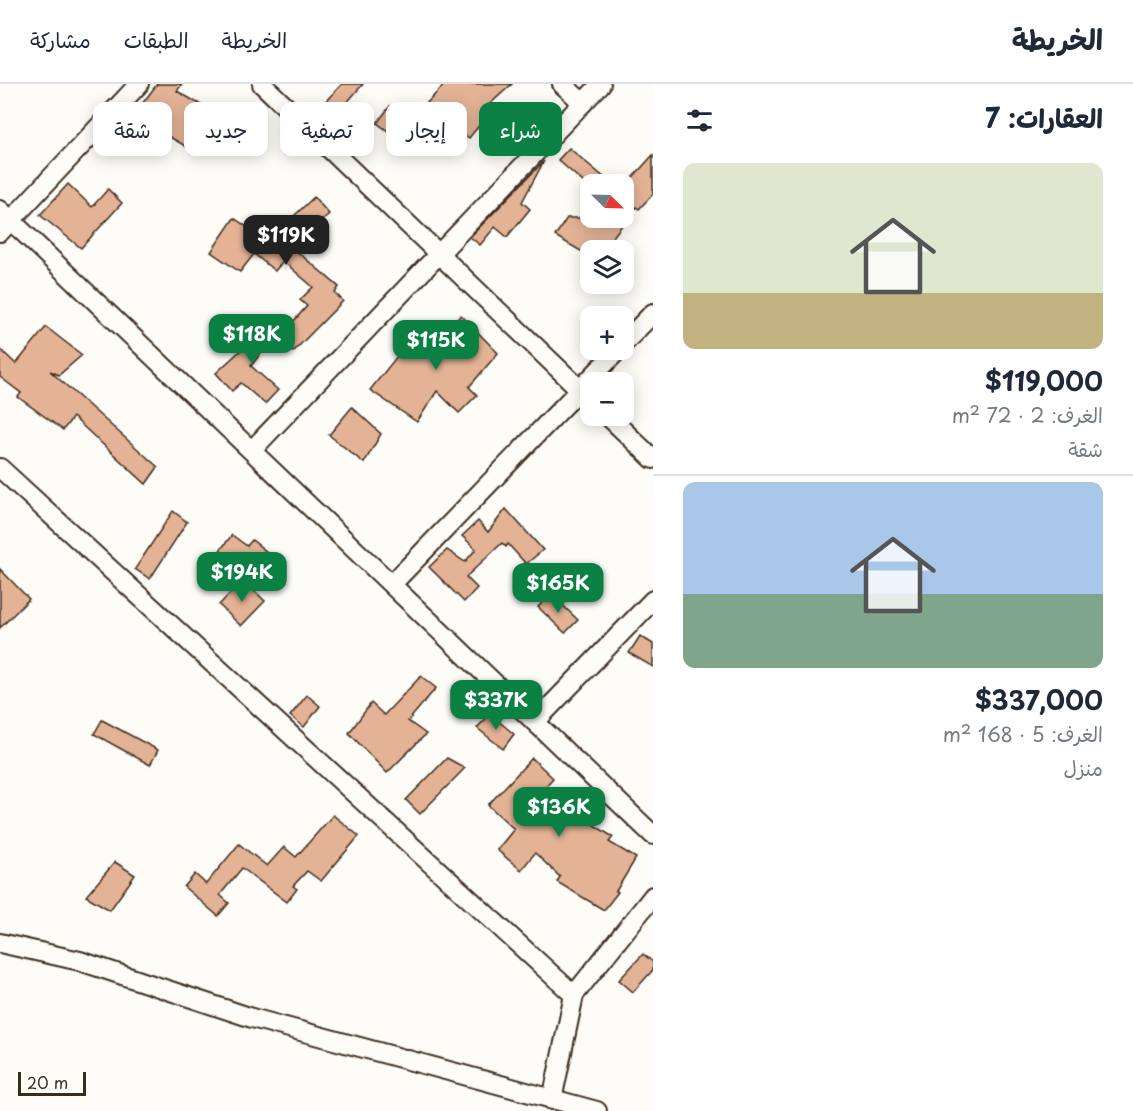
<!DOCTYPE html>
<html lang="ar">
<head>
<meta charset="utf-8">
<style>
	:root { --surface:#fff; --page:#f6f6f7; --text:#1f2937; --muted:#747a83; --line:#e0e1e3; --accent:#0b8043 }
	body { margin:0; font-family:"Playpen Sans","Playpen Sans Arabic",sans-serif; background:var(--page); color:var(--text); direction:rtl; height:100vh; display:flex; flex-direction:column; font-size:22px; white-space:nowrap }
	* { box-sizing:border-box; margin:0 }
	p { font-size:20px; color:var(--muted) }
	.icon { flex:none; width:33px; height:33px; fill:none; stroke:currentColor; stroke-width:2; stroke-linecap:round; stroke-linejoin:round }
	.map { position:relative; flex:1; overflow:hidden; direction:ltr }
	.sheet { display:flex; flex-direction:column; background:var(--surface); width:480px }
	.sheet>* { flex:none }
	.top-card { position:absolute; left:18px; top:18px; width:544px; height:54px; direction:rtl; display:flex; gap:12px }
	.needle { width:39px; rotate:113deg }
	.buttons { position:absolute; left:580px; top:90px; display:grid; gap:12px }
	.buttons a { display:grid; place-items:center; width:54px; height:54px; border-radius:12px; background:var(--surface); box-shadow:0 3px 15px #0003; font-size:30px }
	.scale { position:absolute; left:18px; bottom:15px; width:68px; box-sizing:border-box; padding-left:6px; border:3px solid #3b2a1e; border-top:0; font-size:16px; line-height:21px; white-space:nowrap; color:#3b2a1e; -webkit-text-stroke:4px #fdfcf7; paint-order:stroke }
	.price { position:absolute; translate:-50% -51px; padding:0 14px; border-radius:12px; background:var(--accent); color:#fff; font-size:20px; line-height:39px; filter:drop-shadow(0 2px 3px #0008) }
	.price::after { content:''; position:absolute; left:50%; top:36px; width:18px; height:14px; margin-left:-9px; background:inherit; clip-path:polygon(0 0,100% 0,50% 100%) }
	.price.selected { background:#222; color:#fff }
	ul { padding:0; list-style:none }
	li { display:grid; align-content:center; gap:12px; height:318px; padding:0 30px }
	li+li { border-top:2px solid var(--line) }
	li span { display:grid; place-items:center; height:186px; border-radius:12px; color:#555 }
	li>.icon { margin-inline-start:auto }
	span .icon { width:108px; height:108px; fill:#fffc; stroke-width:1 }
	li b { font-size:26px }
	h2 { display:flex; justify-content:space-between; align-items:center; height:72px; padding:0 30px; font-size:26px }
	.tag { padding:0 21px; border-radius:12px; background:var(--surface); box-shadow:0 3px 15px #0003; font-size:21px; line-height:54px }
	.tag.selected { background:var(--accent); color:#fff }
	header { display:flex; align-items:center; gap:36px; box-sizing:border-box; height:84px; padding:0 30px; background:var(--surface); border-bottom:2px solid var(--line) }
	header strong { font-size:28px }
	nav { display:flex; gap:33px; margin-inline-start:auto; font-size:21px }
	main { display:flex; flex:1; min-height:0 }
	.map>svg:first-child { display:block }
</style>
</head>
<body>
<header>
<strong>الخريطة</strong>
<nav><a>الخريطة</a><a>الطبقات</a><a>مشاركة</a></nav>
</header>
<main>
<section class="sheet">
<h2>العقارات: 7<svg class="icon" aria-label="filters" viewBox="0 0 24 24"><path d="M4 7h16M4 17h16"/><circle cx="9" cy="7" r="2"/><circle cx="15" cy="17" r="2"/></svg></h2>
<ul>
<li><span style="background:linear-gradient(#dfe7d0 70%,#c2b280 0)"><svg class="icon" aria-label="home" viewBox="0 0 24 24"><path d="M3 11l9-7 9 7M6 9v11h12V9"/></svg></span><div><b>$119,000</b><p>الغرف: 2 · 72 m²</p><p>شقة</p></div></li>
<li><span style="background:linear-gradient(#a9c7e8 60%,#7fa58c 0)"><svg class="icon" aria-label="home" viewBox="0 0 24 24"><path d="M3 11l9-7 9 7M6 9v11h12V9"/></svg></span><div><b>$337,000</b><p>الغرف: 5 · 168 m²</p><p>منزل</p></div></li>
</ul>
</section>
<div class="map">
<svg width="653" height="1027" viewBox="0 0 653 1027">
	<rect width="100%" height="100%" fill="#fdfcf7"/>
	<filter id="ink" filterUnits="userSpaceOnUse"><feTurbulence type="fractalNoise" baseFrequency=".0167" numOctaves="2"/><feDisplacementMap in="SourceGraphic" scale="12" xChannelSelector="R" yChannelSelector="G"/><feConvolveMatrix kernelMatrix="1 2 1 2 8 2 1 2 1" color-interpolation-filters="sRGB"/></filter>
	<g filter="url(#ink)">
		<g fill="#e4b396" stroke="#3b2a1e" stroke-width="1.5">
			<path d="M157,0H182L177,7L208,25L187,63L133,32Z"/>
			<path d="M342,0H363L332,36L319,24Z"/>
			<path d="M445,0H512L490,20L494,23L469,54L426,20Z"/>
			<path d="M390,22L405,33L392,50L377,39Z"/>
			<path d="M569,64L612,100H591V105L558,76Z"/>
			<path d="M653,71V110L639,125L636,123L603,166H591V173L555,152L567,134H624V103Z"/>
			<path d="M544,77L522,118L530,125L507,153L495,143L480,161L470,153Z"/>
			<path d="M68,100L92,123L108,105L122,119L81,164L40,131Z"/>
			<path d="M314,113L329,130L293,164L339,203L335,209L343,217L293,268L278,255L307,222L300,216L313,203L283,177L275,187L254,170L240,188L211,168L234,134L263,154L271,145L276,149Z"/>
			<path d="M461,231L498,269L469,303L477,311L459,329L437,307L417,338L370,306L410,256L419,264L423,261L427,266Z"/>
			<path d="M278,232L285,238L251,282L278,306L265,320L241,299L232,307L216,289Z"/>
			<path d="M46,243L82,271L59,291L50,287L158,383L146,400L73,333L63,346L18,313L21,309L0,293V265L16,280Z"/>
			<path d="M352,323L381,350L364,379L329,351Z"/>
			<path d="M506,425L543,466L526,480L508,460L506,463L502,459L466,493L477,504L464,518L429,483L447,466L465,478L476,465L462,452L478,437L488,448Z"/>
			<path d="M173,427L187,438L150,495L135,485Z"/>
			<path d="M232,451L247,462L252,456L267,468L245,498L229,483L231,480L218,469Z"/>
			<path d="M0,485L29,515L0,544Z"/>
			<path d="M243,496L265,517L241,542L219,521Z"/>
			<path d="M551,510L578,536L565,549L538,523Z"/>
			<path d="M640,552L653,560V583L629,569Z"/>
			<path d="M421,592L436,604L408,637L426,650L387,689L349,649L371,619L384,631Z"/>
			<path d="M307,611L320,622L304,643L290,632Z"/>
			<path d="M490,630L514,650L503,665L477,644Z"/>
			<path d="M102,636L158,666L150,681L94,650Z"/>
			<path d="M447,674L465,684L420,730L406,716Z"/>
			<path d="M532,674L553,694L544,704L580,732L613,753L609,758L636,774L616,807L618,808L604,826L557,798L560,793L535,769L521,786L497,766L514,745L488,721Z"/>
			<path d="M333,731L359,752L321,797L307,787L293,802L297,805L287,818L242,784L220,811L229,819L218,832L184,803L195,790L206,800L239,760L267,782L284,763L296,773Z"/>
			<path d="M115,778L135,791L110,826L86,812Z"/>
			<path d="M643,870L653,878V886L633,908L619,896Z"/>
		</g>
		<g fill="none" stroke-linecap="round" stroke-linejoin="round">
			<g stroke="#3b2a1e" stroke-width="22">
				<g id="street">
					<path d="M262,0L591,316"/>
					<path d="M562,0L583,19"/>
					<path d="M0,126L653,751"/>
					<path d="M0,148L139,0"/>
					<path d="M624,259L653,229"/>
					<path d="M608,332L653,375"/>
					<path d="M252,366L601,0"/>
					<path d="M0,384L574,911"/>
					<path d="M392,500L618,266"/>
					<path d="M535,638L653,516"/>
					<path d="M0,859L80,877L252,934L597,1027"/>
					<path d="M552,1016L574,911L653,812"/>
				</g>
			</g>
			<use href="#street" stroke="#fdfcf7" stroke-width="18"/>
		</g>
	</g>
</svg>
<div class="buttons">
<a><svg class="needle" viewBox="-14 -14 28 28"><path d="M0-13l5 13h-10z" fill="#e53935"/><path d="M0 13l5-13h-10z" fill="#747a83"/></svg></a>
<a><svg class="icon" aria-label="layers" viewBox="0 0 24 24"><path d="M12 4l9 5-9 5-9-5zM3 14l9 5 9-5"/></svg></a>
<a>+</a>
<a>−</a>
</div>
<div class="scale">20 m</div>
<b class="price selected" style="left:286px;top:182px">$119K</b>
<b class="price" style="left:252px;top:281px">$118K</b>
<b class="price" style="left:436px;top:287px">$115K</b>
<b class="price" style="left:242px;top:519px">$194K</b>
<b class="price" style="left:558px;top:530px">$165K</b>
<b class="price" style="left:496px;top:647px">$337K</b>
<b class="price" style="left:559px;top:754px">$136K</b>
<div class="top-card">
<a class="tag selected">شراء</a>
<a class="tag">إيجار</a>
<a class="tag">تصفية</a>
<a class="tag">جديد</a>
<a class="tag">شقة</a>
</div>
</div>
</main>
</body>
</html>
